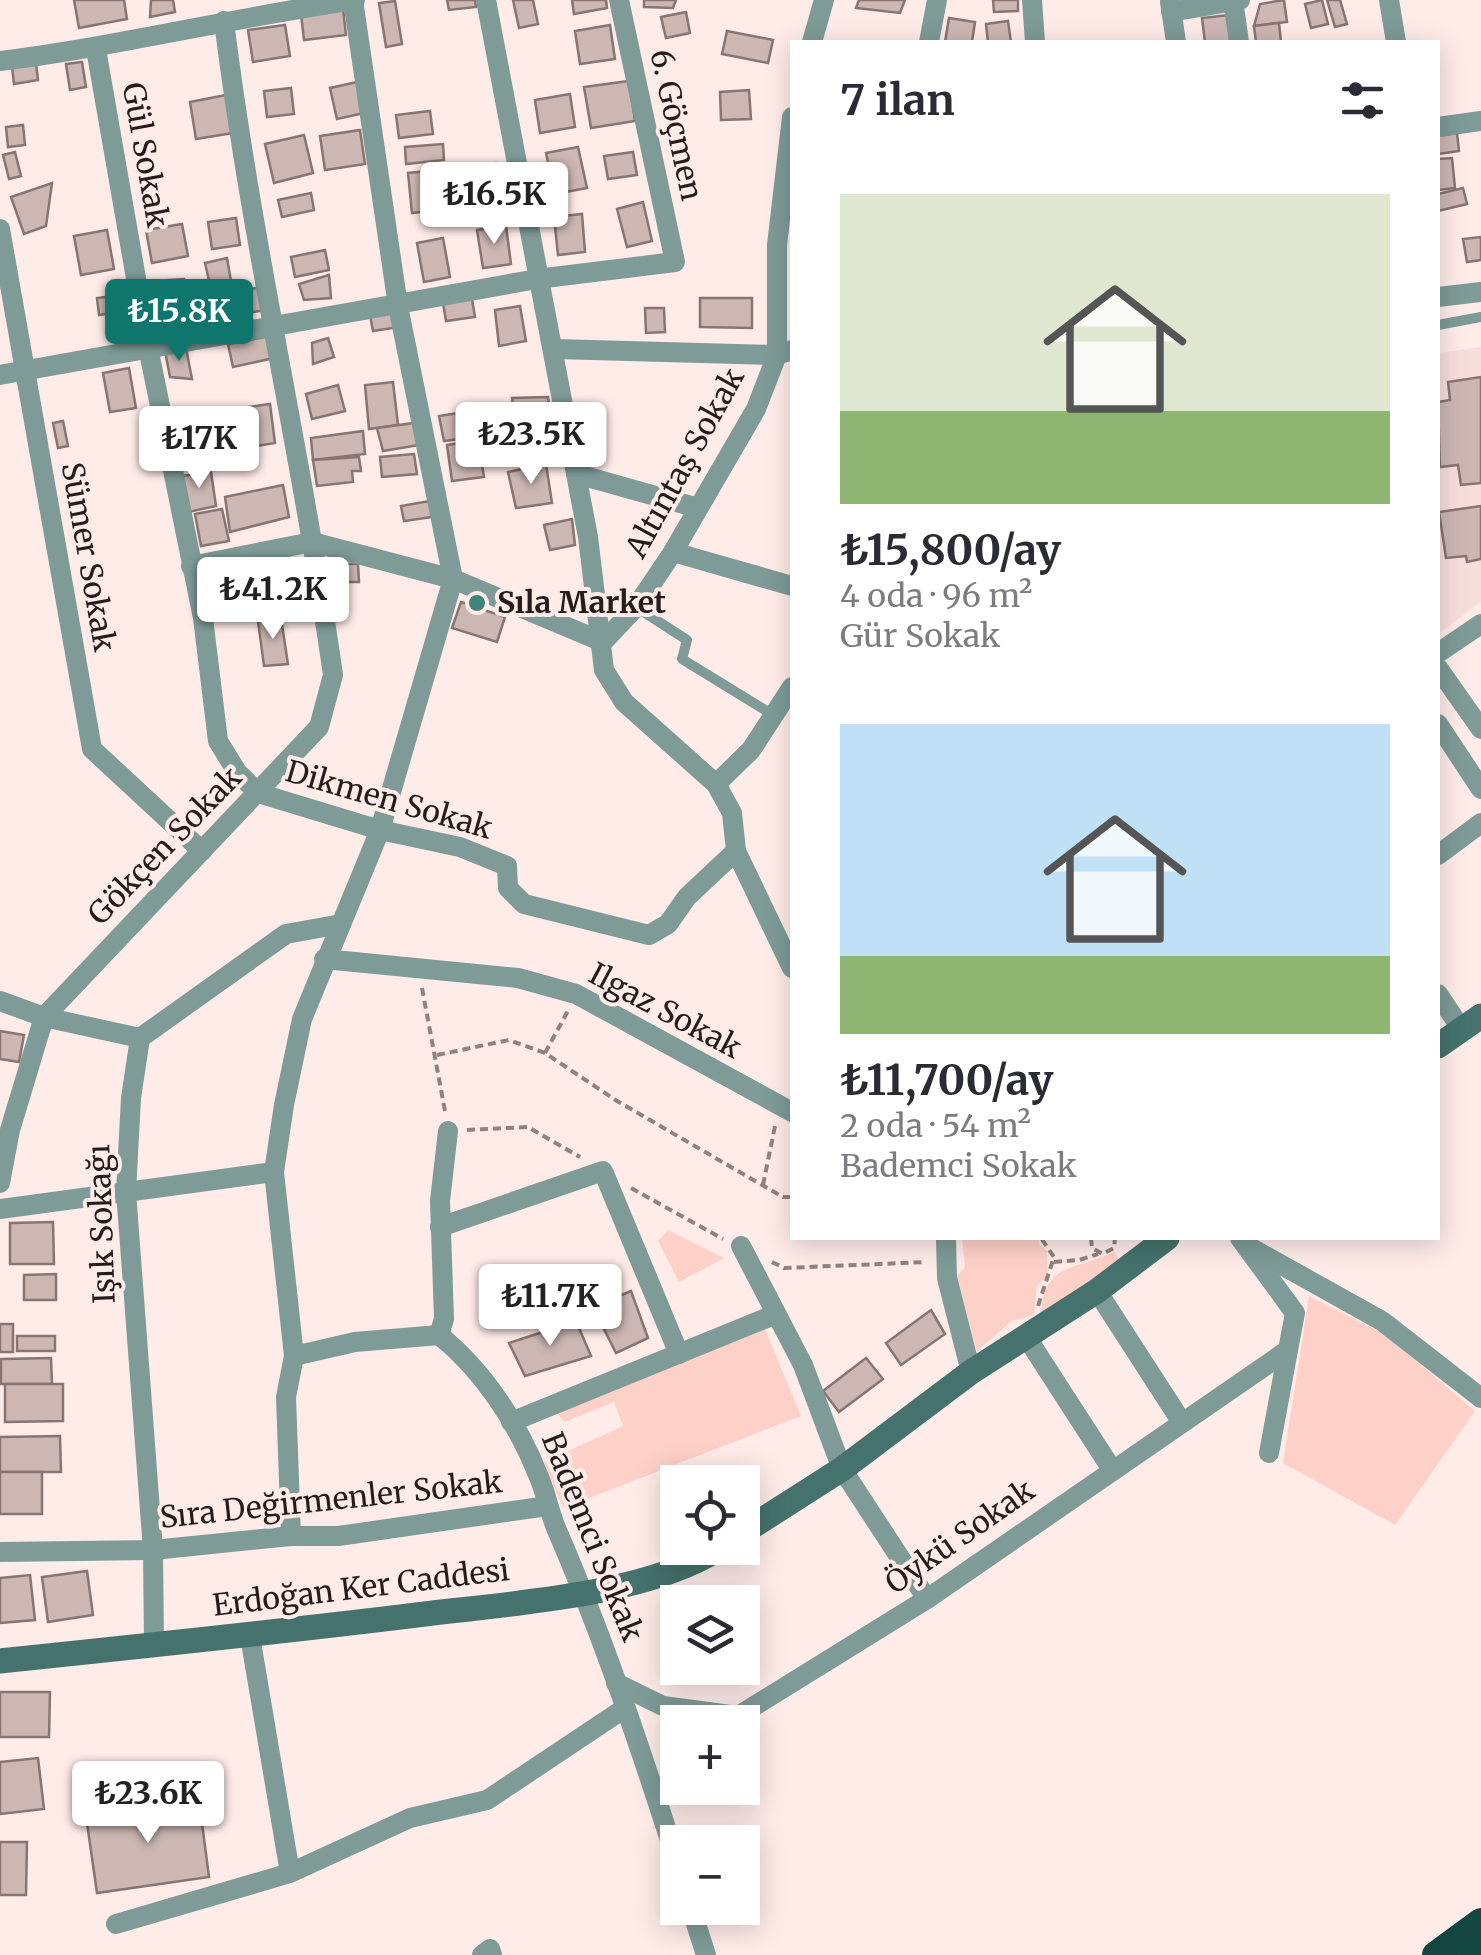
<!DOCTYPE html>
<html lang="tr">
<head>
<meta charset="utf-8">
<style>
	:root { --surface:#fff; --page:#f2f2f3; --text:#2b2b33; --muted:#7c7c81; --accent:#0f766e }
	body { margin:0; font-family:Merriweather,serif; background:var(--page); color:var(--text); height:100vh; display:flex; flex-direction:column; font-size:38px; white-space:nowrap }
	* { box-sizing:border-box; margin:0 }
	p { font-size:32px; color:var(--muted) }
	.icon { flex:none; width:55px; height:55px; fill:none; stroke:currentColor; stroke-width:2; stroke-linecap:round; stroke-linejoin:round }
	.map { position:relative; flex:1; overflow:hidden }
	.panel { position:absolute; left:790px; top:40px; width:650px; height:1200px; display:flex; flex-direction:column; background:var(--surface); border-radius:0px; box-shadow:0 5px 25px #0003 }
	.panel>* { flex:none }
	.fabs { position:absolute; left:660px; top:1465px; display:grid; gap:20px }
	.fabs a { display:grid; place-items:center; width:100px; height:100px; border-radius:0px; background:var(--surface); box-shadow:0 5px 25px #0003; font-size:50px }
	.price { position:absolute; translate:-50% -85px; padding:0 22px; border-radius:10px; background:#fff; color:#222; font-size:32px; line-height:65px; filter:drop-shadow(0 2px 5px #0008) }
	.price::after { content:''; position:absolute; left:50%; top:60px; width:30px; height:22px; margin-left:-15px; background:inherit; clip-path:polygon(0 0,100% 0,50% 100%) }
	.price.selected { background:var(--accent); color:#fff }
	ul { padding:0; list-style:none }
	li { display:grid; align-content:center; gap:20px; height:530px; padding:0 50px }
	li span { display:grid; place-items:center; height:310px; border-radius:0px; color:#555 }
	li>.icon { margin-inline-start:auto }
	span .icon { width:180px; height:180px; fill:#fffc; stroke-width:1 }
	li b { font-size:42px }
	h2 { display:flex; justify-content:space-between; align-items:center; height:120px; padding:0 50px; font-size:42px }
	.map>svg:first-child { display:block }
</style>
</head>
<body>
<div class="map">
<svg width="1481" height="1955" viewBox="0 0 1481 1955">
	<rect width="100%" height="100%" fill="#ffece9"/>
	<path fill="#f8deda" d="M1481,347V602L1438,634V353Z"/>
	<g fill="#fed1c8">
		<path d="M668,1230L724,1258L679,1282L658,1241Z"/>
		<path d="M962,1238H1038L1039,1244L1047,1251L1048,1276L1037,1286L1034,1315L1012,1321L977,1351L954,1279L965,1267Z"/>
		<path d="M1114,1252L1120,1261L1041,1316C1043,1260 1077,1271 1114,1252Z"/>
		<path d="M1309,1296L1386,1335L1475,1411L1395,1525L1283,1463Z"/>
		<path d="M765,1329L801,1416L563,1508L544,1462L623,1426L614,1402L564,1422L556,1412Z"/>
	</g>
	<g fill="#cdb7b3" stroke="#887470" stroke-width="2.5">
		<path d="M74,0H124L127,19L79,28Z"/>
		<path d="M151,0H173L175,12L150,17Z"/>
		<path d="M447,0H475L476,7L449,10Z"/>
		<path d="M513,0H533L538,24L519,28Z"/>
		<path d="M572,0H606L607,8L574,14Z"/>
		<path d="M644,0H676L673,8L644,7Z"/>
		<path d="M859,0H905L900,13L856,8Z"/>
		<path d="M993,0H1018V11L994,12Z"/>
		<path d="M1284,0L1287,22L1254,26L1260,4Z"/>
		<path d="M1322,0L1328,24L1311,28L1305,4Z"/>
		<path d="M1327,0H1340L1347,24L1335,27Z"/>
		<path d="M395,1L402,44L386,47L379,3Z"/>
		<path d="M343,9L346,35L304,40L301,14Z"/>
		<path d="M686,12L690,33L666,38L661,17Z"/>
		<path d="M1229,15L1232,42H1205L1202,18Z"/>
		<path d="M949,18L975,22L972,42H945Z"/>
		<path d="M1008,21L1011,42H988L986,24Z"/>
		<path d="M1279,23L1281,42H1256L1254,26Z"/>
		<path d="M285,25L290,56L253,62L248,30Z"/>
		<path d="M610,25L615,59L580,64L575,31Z"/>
		<path d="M727,31L773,40L768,63L722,54Z"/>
		<path d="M82,62L86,87L70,90L66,64Z"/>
		<path d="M36,63L38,80L14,84L12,67Z"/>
		<path d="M629,81L635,121L591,128L584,87Z"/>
		<path d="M357,82L364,113L337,119L330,88Z"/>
		<path d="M291,88L294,114L267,117L264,91Z"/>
		<path d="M749,90L751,119L721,120L720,92Z"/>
		<path d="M570,94L575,127L540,133L535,100Z"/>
		<path d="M226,95L233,133L196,139L190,102Z"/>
		<path d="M430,111L433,134L399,138L396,115Z"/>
		<path d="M23,125L25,145L8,147L6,127Z"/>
		<path d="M360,130L365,164L325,170L320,136Z"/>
		<path d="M1457,133L1459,151L1438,154V136Z"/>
		<path d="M304,135L313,173L274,183L265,144Z"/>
		<path d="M443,144L444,160L406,164L405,147Z"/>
		<path d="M578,147L587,188L555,194L546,153Z"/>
		<path d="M15,152L21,176L9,179L3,155Z"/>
		<path d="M633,152L637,175L608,179L604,156Z"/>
		<path d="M1452,158L1455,188L1438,190V159Z"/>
		<path d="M496,163L502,199L471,204L465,168Z"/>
		<path d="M450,169L455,208L412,213L408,173Z"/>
		<path d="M52,183L46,226L24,234L11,197Z"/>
		<path d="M1463,188L1467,204L1438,211V194Z"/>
		<path d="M311,193L314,210L282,217L278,200Z"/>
		<path d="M643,202L652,241L627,247L617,209Z"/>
		<path d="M582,214L585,252L558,255L554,217Z"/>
		<path d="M236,218L240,245L212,249L208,222Z"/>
		<path d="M182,224L188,256L152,263L146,230Z"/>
		<path d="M506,226L511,264L483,268L477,230Z"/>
		<path d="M107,230L114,269L81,275L74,236Z"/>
		<path d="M1481,237V260L1467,262L1463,239Z"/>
		<path d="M443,238L450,277L424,282L417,243Z"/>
		<path d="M325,250L329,270L295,277L291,257Z"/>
		<path d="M227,258L231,281L210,285L205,263Z"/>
		<path d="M329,275L331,298L304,300L299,284Z"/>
		<path d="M184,279L189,328L159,330L155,281Z"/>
		<path d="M261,287L265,310L236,315L231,293Z"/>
		<path d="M123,295L125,311L99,315L97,298Z"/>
		<path d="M700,298H752V328L700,327Z"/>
		<path d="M472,299L475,317L446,321L443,303Z"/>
		<path d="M520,306L526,341L499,346L495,310Z"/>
		<path d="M645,308H664L665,332L646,333Z"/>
		<path d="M397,311L399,327L373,331L370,315Z"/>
		<path d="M270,336L274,358L233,367L228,344Z"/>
		<path d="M328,338L334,357L313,364L312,343Z"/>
		<path d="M186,348L192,379L170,377L165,351Z"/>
		<path d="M129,368L136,408L110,412L103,373Z"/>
		<path d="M1481,377V483L1461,485L1458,465L1440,467L1438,402L1450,400L1448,382Z"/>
		<path d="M393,382L398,425L369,429L365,385Z"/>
		<path d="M338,385L345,411L312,419L306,394Z"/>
		<path d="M548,397L554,440L504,447L499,432L516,429L512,398Z"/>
		<path d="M270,404L275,443L239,449L234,409Z"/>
		<path d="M484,409L488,435L444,441L439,416Z"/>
		<path d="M229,412L225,433L183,439L180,419Z"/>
		<path d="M63,421L68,446L58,448L53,423Z"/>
		<path d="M414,423L419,445L383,451L377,428Z"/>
		<path d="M363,431L365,454L313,460L311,438Z"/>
		<path d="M478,440L484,477L452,481L447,445Z"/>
		<path d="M414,454L417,474L382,477L380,457Z"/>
		<path d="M359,457L361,471H352L353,482L317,486L313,460Z"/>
		<path d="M546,464L552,503L516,508L508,472Z"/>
		<path d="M211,472L216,506L188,512L182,476Z"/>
		<path d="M283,485L289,517L230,532L225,497Z"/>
		<path d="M430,501L432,517L404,521L401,506Z"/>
		<path d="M1481,506V559L1467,562L1466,556L1446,558L1439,512Z"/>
		<path d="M222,509L229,541L201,546L195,514Z"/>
		<path d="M572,519L575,545L550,550L544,525Z"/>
		<path d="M227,562L232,583L208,588L204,566Z"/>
		<path d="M333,564H358L359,582H333Z"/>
		<path d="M282,566L287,600L247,606L241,572Z"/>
		<path d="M461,602L505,617L497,642L452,628Z"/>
		<path d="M281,618L288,664L264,666L258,621Z"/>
		<path d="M0,1031L24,1035L19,1062L0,1059Z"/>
		<path d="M53,1222L54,1264H10V1223Z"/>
		<path d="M56,1274V1300H24V1275Z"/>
		<path d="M631,1291L648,1338L616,1353L593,1307Z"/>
		<path d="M931,1310L945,1334L901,1365L886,1343Z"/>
		<path d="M576,1321L591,1356L525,1376L509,1343Z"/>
		<rect x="0" y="1324" width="13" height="28"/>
		<rect x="17" y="1336" width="38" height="15"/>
		<path d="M51,1358L52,1384H1V1359Z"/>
		<path d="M866,1358L883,1379L839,1412L823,1391Z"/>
		<path d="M5,1384H63V1421L5,1422Z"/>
		<path d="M60,1436L61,1472H0V1437Z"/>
		<rect x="0" y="1472" width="42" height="42"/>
		<path d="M87,1571L93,1615L48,1622L42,1577Z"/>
		<path d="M30,1575L35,1620L0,1623V1578Z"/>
		<path d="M0,1692H50L49,1737H0Z"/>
		<path d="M38,1758L44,1809L0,1814V1762Z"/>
		<path d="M199,1800L209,1877L97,1893L86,1816Z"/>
		<path d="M0,1842H27L26,1895H0Z"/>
	</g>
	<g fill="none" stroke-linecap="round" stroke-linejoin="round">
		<g stroke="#908280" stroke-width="4" stroke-dasharray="8 5" stroke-linecap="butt">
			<path d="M422,988L445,1111"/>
			<path d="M545,1053L569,1009"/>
			<path d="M437,1055L509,1040L545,1053L617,1101L783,1197H792"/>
			<path d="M467,1130L528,1127L580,1157"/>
			<path d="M763,1185L775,1126"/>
			<path d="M631,1188L723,1239"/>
			<path d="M1091,1238L1092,1248L1103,1254L1114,1248L1115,1238"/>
			<path d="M772,1262L784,1268L926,1262"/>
			<path d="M1054,1262L1079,1260L1098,1254"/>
			<path d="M1038,1306L1054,1257L1041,1238"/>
		</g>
		<g stroke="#7e9b97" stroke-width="10">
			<path d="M1438,325L1481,317"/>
			<path d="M636,607L687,640L682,659L773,715"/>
		</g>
		<g stroke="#7e9b97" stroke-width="20">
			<path d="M486,0L588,537L604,670L624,702L716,784L732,813L736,851L792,968"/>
			<path d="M1032,0L1035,42"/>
			<path d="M1233,0L1239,42"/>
			<path d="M1389,0L1396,42"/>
			<path d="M1170,2L1176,42"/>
			<path d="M1171,12L1240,0"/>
			<path d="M812,42L824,0"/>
			<path d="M929,42L937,0"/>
			<path d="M96,49L148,347L203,618L218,741L237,772L258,793L380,830L460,847L507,866L508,888L524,904L649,935L668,924L687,897L736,851"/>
			<path d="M0,61C120,46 236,17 355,0"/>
			<path d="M1438,127L1481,121"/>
			<path d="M0,229L92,749L202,851"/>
			<path d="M1438,297L1481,292"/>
			<path d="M555,349L777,355L792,350"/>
			<path d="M0,375L537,279L675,262L619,0"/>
			<path d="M577,474L698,508"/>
			<path d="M673,552L792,586"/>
			<path d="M191,566L312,542L453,579L603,642"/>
			<path d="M603,642L636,607L673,552L756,409L777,355V245L792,117"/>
			<path d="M1438,653L1481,624"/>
			<path d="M1438,668L1481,729"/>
			<path d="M1438,724L1481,789"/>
			<path d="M716,784L751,750L792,687"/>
			<path d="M1438,855L1481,823"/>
			<path d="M324,959L518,978L576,994L792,1112"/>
			<path d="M1438,994L1462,1030"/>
			<path d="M0,1001L44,1017L140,1038"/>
			<path d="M448,1131L440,1201L444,1319L439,1335C484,1371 518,1424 539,1477C547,1496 550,1516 559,1535C605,1642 642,1753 678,1865"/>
			<path d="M0,1183L10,1130L44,1017L319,727L333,675C302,456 251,240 224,21"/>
			<path d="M0,1209L274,1172"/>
			<path d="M440,1227L603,1171L679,1354"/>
			<path d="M946,1238L947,1278L971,1372"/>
			<path d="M741,1246L803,1365L842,1469L927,1599"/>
			<path d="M1253,1249L1382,1321L1481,1398"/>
			<path d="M1097,1291L1181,1421"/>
			<path d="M1027,1338L1111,1468"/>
			<path d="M294,1356L355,1342L439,1335"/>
			<path d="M511,1422L774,1315"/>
			<path d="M1269,1453L1288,1350"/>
			<path d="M291,1536L286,1397L294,1356L274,1172L284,1105L302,1019L380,830L453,579L398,306L353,0"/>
			<path d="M0,1552L153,1550L291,1536H338L548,1506"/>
			<path d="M250,1636L290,1873"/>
			<path d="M154,1643L153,1550L126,1192L131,1098L140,1038L286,934L341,924"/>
			<path d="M616,1683L663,1706L738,1716L927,1599L1288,1350L1295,1313L1240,1238"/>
			<path d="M691,1908L706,1955"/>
			<path d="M116,1924L290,1873L410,1818L487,1800L625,1708"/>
			<path d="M482,1955L490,1949L492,1955"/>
		</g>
		<g stroke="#45726c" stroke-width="25">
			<path d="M1438,1046L1481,1016"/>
			<path d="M742,1533L842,1469L971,1372L1097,1291L1167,1238"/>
			<path d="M0,1661C144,1646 289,1631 433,1613C519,1603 648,1594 720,1548"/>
		</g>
		<g stroke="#134640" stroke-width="28">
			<path d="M1436,1955L1481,1922"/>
			<path d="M1474,1955L1481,1950"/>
		</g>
	</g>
	<circle fill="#3e857d" stroke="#ffece9" stroke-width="4" cx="477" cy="603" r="10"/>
	<g text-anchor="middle" stroke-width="8" stroke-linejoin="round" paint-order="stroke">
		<g font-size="30" fill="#251d1b" stroke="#ffece9">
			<text transform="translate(676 125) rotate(78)" y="10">6. Göçmen</text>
			<text transform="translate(145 155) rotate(80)" y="10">Gül Sokak</text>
			<text transform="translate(685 463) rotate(-61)" y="10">Altıntaş Sokak</text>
			<text transform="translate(88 557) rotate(80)" y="10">Sümer Sokak</text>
			<text transform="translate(389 800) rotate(16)" y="10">Dikmen Sokak</text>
			<text transform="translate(165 846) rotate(-46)" y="10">Gökçen Sokak</text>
			<text transform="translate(665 1011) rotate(28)" y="10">Ilgaz Sokak</text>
			<text transform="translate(102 1224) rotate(-92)" y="10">Işık Sokağı</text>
			<text transform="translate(331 1500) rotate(-6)" y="10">Sıra Değirmenler Sokak</text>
			<text transform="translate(592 1537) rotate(68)" y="10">Bademci Sokak</text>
			<text transform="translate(960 1537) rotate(-35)" y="10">Öykü Sokak</text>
			<text transform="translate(361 1588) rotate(-7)" y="10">Erdoğan Ker Caddesi</text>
		</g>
		<g font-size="30" font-weight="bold" fill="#251d1b" stroke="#ffece9" text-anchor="start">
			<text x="497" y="613">Sıla Market</text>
		</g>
	</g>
</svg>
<div class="fabs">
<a><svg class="icon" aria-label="locate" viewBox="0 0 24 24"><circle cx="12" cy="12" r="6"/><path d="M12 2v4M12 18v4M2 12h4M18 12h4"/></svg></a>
<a><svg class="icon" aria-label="layers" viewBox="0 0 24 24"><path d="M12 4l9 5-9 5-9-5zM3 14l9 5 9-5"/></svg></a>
<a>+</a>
<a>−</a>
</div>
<b class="price" style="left:494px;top:247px">₺16.5K</b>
<b class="price selected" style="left:179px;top:364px">₺15.8K</b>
<b class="price" style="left:531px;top:487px">₺23.5K</b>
<b class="price" style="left:199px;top:491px">₺17K</b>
<b class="price" style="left:273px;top:642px">₺41.2K</b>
<b class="price" style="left:550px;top:1349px">₺11.7K</b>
<b class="price" style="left:148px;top:1846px">₺23.6K</b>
<section class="panel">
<h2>7 ilan<svg class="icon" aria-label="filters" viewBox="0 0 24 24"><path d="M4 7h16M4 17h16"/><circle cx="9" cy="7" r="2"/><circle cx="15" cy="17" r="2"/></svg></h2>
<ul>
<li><span style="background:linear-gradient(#dfe7d0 70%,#8fb573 0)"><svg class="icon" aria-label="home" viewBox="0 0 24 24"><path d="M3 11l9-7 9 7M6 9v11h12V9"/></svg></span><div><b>₺15,800/ay</b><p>4 oda · 96 m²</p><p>Gür Sokak</p></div></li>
<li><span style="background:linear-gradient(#bfe0f5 75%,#8fb573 0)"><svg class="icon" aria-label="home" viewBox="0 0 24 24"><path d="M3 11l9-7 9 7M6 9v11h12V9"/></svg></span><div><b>₺11,700/ay</b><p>2 oda · 54 m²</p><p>Bademci Sokak</p></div></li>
</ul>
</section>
</div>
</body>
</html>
